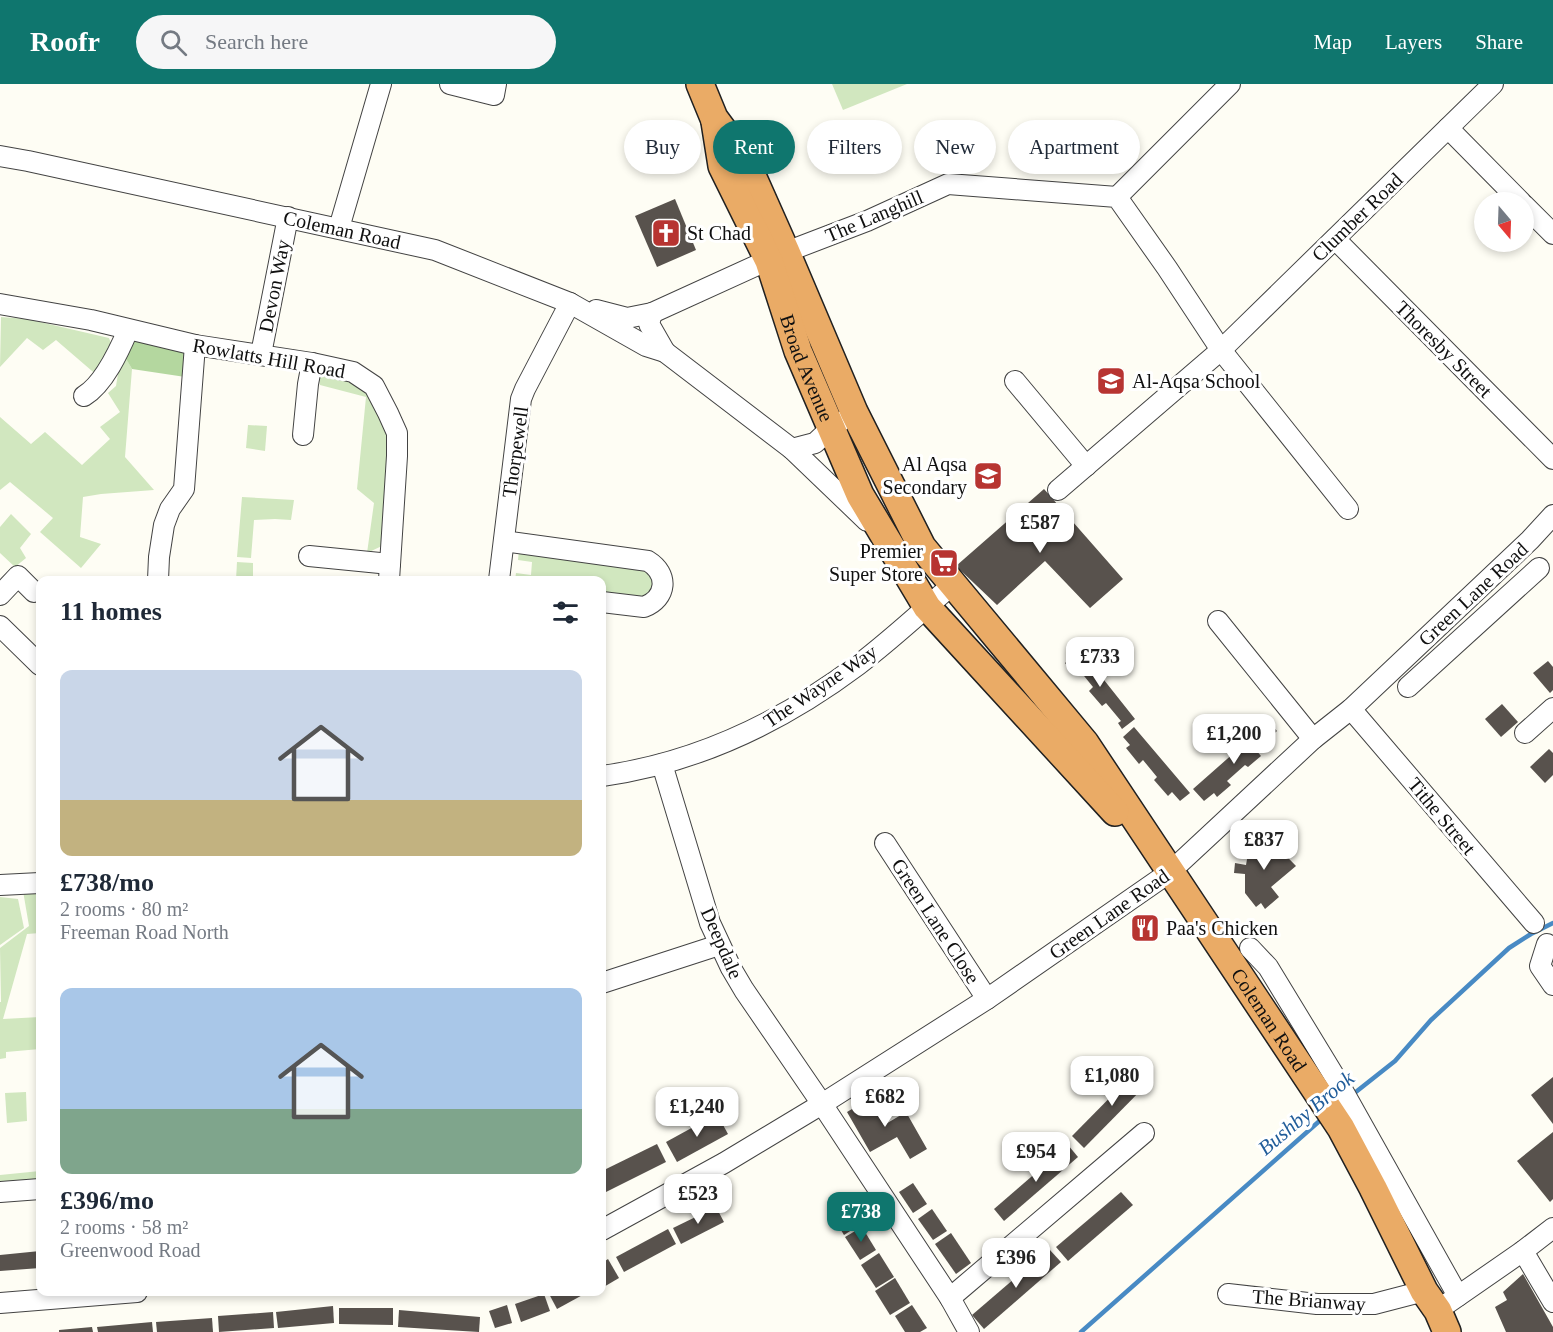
<!DOCTYPE html>
<html lang="en">
<head>
<meta charset="utf-8">
<style>
	:root { --surface:#fff; --page:#f6f6f7; --text:#1f2937; --muted:#747a83; --accent:#0f766e }
	body { margin:0; font-family:"Times New Roman",serif; background:var(--page); color:var(--text); height:100vh; display:flex; flex-direction:column; font-size:22px; white-space:nowrap }
	* { box-sizing:border-box; margin:0 }
	p { font-size:20px; color:var(--muted) }
	.icon { flex:none; width:33px; height:33px; fill:none; stroke:currentColor; stroke-width:2; stroke-linecap:round; stroke-linejoin:round }
	.map { position:relative; flex:1; overflow:hidden }
	.sheet { position:absolute; left:36px; top:492px; width:570px; height:720px; display:flex; flex-direction:column; background:var(--surface); border-radius:12px; box-shadow:0 3px 9px #0003 }
	.sheet>* { flex:none }
	.top-card { position:absolute; left:624px; top:36px; width:570px; height:54px; display:flex; gap:12px }
	.needle { width:39px; rotate:161deg }
	.tools { position:absolute; left:1474px; top:108px; display:grid; gap:12px }
	.tools a { display:grid; place-items:center; width:60px; height:60px; border-radius:50%; background:var(--surface); box-shadow:0 3px 9px #0003; font-size:30px }
	.price { position:absolute; translate:-50% -51px; padding:0 14px; border-radius:12px; background:#fff; color:#222; font-size:20px; line-height:39px; filter:drop-shadow(0 2px 3px #0008) }
	.price::after { content:''; position:absolute; left:50%; top:36px; width:18px; height:14px; margin-left:-9px; background:inherit; clip-path:polygon(0 0,100% 0,50% 100%) }
	.price.on { background:var(--accent); color:#fff }
	ul { padding:0; list-style:none }
	li { display:grid; align-content:center; gap:12px; height:318px; padding:0 24px }
	li span { display:grid; place-items:center; height:186px; border-radius:12px; color:#555 }
	li>.icon { margin-inline-start:auto }
	span .icon { width:108px; height:108px; fill:#fffc; stroke-width:1 }
	li b { font-size:26px }
	h2 { display:flex; justify-content:space-between; align-items:center; height:72px; padding:0 24px; font-size:26px }
	.pill { padding:0 21px; border-radius:27px; background:var(--surface); box-shadow:0 3px 9px #0003; font-size:21px; line-height:54px }
	.pill.on { background:var(--accent); color:#fff }
	header { display:flex; align-items:center; gap:36px; box-sizing:border-box; height:84px; padding:0 30px; background:var(--accent); color:#fff }
	header strong { font-size:28px }
	nav { display:flex; gap:33px; margin-inline-start:auto; font-size:21px }
	.search { width:420px; height:54px; background:var(--page); display:flex; align-items:center; gap:15px; box-sizing:border-box; padding:0 21px; border-radius:33px; color:var(--muted); font-size:22px }
	.map>svg:first-child { display:block }
</style>
</head>
<body>
<header>
<strong>Roofr</strong>
<div class="search"><svg class="icon" aria-label="search" viewBox="0 0 24 24"><circle cx="10" cy="10" r="6"/><path d="M15 15l6 6"/></svg>Search here</div>
<nav><a>Map</a><a>Layers</a><a>Share</a></nav>
</header>
<div class="map">
<svg width="1553" height="1248" viewBox="0 0 1553 1248">
	<rect width="100%" height="100%" fill="#fefdf4"/>
	<g fill="#d1e7bf">
		<path d="M832,0H907L843,26Z"/>
		<path d="M1,233L27,235L109,254L113,265L99,293L56,256L43,266L27,254L0,283Z"/>
		<path d="M122,266L132,285L125,373L154,406L101,410L83,413L80,453L101,460L81,484L40,448L53,434L10,398L0,406V333L31,360L45,348L82,381L110,355L100,343L120,328L108,309L116,302Z"/>
		<path d="M327,290L352,296L370,310L391,353L384,461L367,469L374,419L357,405L366,313L320,301L319,293Z"/>
		<path d="M248,341L267,342L265,367L246,364Z"/>
		<path d="M242,413L294,416L291,436L275,435L254,436L251,474L237,473Z"/>
		<path d="M11,430L31,450L20,464L26,474L15,483L0,469V443Z"/>
		<path d="M519,466L647,483L657,497L647,516L605,513V507H602V496H515L516,489L531,491L532,478L518,476Z"/>
		<path d="M237,478L253,479V496H236Z"/>
		<path d="M40,799V849L27,850L3,935L40,933V965L6,968V974L0,975V918H1L0,864L29,842L22,801Z"/>
		<path d="M0,813L18,815L24,844L0,861Z"/>
		<path d="M26,1008L27,1037L7,1039L5,1009Z"/>
		<path d="M40,1087V1105L0,1108V1091Z"/>
	</g>
	<path fill="#b4d79f" d="M128,246L193,261L192,294L132,285L120,264Z"/>
	<g fill="none" stroke-linecap="round" stroke-linejoin="round">
		<g stroke="#488ac4" stroke-width="4.5">
			<path d="M1352,1011L1395,977L1431,936L1509,864L1531,850L1553,839"/>
			<path d="M1081,1248L1324,1033"/>
		</g>
	</g>
	<g fill="#58524d">
		<path d="M675,115L696,166L657,183L635,132Z"/>
		<path d="M1044,405L1123,495L1090,524L1045,477L997,521L956,482Z"/>
		<path d="M1081,567L1135,635L1122,645L1118,639L1121,637L1106,619L1102,622L1089,607L1093,603L1080,587L1075,591L1065,579Z"/>
		<path d="M1548,577L1553,583V606L1550,609L1533,589Z"/>
		<path d="M1502,620L1518,638L1501,653L1485,635Z"/>
		<path d="M1269,638L1277,647L1256,666L1261,672L1248,683L1245,681L1227,697L1231,701L1217,713L1214,709L1204,717L1193,705Z"/>
		<path d="M1134,643L1190,709L1180,717L1172,708L1168,712L1154,696L1157,693L1143,676L1139,680L1126,664L1130,661L1123,653Z"/>
		<path d="M1549,665L1553,669V691L1545,699L1530,683Z"/>
		<path d="M1264,749L1296,782L1271,803L1279,813L1265,825L1261,819L1256,823L1245,809V790L1234,789L1235,779L1246,781L1249,764Z"/>
		<path d="M1140,983L1152,995L1084,1064L1072,1052Z"/>
		<path d="M1553,993V1040L1531,1011Z"/>
		<path d="M877,1010L888,1028L879,1033L884,1041L906,1028L927,1065L910,1075L897,1053L870,1068L847,1028Z"/>
		<path d="M717,1030L728,1050L677,1078L666,1058Z"/>
		<path d="M1553,1048V1115L1550,1118L1517,1077Z"/>
		<path d="M657,1060L666,1078L602,1110V1087Z"/>
		<path d="M1068,1061L1078,1073L1004,1137L994,1125Z"/>
		<path d="M913,1099L927,1120L913,1129L899,1108Z"/>
		<path d="M1121,1108L1133,1121L1068,1177L1056,1163Z"/>
		<path d="M847,1117L861,1140L844,1151L830,1128Z"/>
		<path d="M716,1123L724,1138L681,1160L673,1144Z"/>
		<path d="M932,1125L947,1147L933,1156L918,1135Z"/>
		<path d="M862,1143L876,1166L860,1176L845,1153Z"/>
		<path d="M668,1145L676,1160L624,1188L616,1173Z"/>
		<path d="M951,1149L971,1179L956,1190L935,1160Z"/>
		<path d="M1049,1165L1061,1178L984,1245L972,1231Z"/>
		<path d="M40,1167V1184L0,1187V1171Z"/>
		<path d="M879,1169L894,1193L876,1204L861,1181Z"/>
		<path d="M608,1175L619,1194L602,1204V1179Z"/>
		<path d="M1523,1190L1553,1243V1248H1506L1495,1223L1507,1216L1503,1208Z"/>
		<path d="M895,1194L910,1219L890,1231L875,1207Z"/>
		<path d="M548,1208H588L557,1225Z"/>
		<path d="M544,1210L550,1227L521,1238L515,1220Z"/>
		<path d="M507,1221L512,1239L495,1244L489,1227Z"/>
		<path d="M912,1221L927,1244L920,1248H905L895,1232Z"/>
		<path d="M333,1222L334,1239L278,1244L276,1228Z"/>
		<path d="M339,1224H393V1241L339,1240Z"/>
		<path d="M399,1226L480,1233L479,1248L398,1243Z"/>
		<path d="M273,1228L274,1244L219,1248L218,1232Z"/>
		<path d="M212,1234L213,1248H157L156,1238Z"/>
		<path d="M152,1238L153,1248H98L97,1243Z"/>
		<path d="M92,1243L93,1248H59V1246Z"/>
	</g>
	<g fill="none" stroke-linecap="round" stroke-linejoin="round">
		<g stroke="#434343" stroke-width="22">
			<g id="minor">
				<path d="M450,0L494,11L496,0"/>
				<path d="M1448,44L1521,118"/>
				<path id="s1" d="M0,72L28,77L435,166L570,219L646,262L665,268L792,365L867,437"/>
				<path d="M1117,113L1230,0"/>
				<path d="M1524,121L1553,150"/>
				<path d="M339,144L381,0"/>
				<path d="M1335,155L1553,375"/>
				<path d="M0,220L91,236L195,261L312,279L353,288L374,302L388,329L397,349V372L389,496"/>
				<path d="M596,226L627,234L652,229L786,168L867,137L948,100L1117,113L1167,184L1221,266L1348,425"/>
				<path d="M652,229L649,240L665,268"/>
				<path d="M261,270L288,133"/>
				<path d="M1015,297L1086,382"/>
				<path d="M84,312C104,300 119,267 128,246"/>
				<path d="M303,351L308,300L312,279"/>
				<path d="M792,365L815,359L831,344L840,338"/>
				<path d="M1058,406L1221,266L1493,0"/>
				<path d="M504,457L648,477C669,490 667,514 644,523L602,518"/>
				<path d="M309,472L390,480"/>
				<path d="M158,496L159,473L164,441L170,425L184,405L195,261"/>
				<path d="M499,496L521,315L525,305L570,219"/>
				<path d="M0,511L18,492L34,508"/>
				<path d="M1218,537L1313,655"/>
				<path d="M0,542L40,581"/>
				<path d="M1408,603L1539,484"/>
				<path d="M1351,625L1534,839"/>
				<path d="M1525,649L1553,624"/>
				<path d="M662,680L710,839L731,884L744,906L822,1020L950,1214L969,1248"/>
				<path d="M602,692C696,679 782,638 858,581C891,556 921,528 952,501"/>
				<path d="M885,759L987,915"/>
				<path d="M0,801L40,799"/>
				<path d="M1547,860L1540,882L1553,901"/>
				<path d="M1250,864L1268,883L1338,998L1458,1212"/>
				<path d="M602,899L719,861"/>
				<path d="M0,1108L40,1105"/>
				<path d="M602,1146L724,1079L822,1020L987,915L1170,788L1313,655L1351,625L1530,456L1553,431"/>
				<path d="M1523,1167L1553,1218"/>
				<path d="M1228,1210L1317,1220H1374L1424,1207"/>
				<path d="M950,1214L1144,1049"/>
				<path d="M0,1219L137,1208"/>
				<path d="M1448,1219L1523,1167L1553,1144"/>
			</g>
		</g>
		<g stroke="#212121" stroke-width="30">
			<g id="highway">
				<path id="s2" d="M700,0L714,34L745,76L786,168L854,328L922,463L1085,659L1341,1044L1373,1104L1424,1207L1438,1227L1447,1248"/>
				<path id="s3" d="M715,38L722,82L769,177L798,267L860,411L927,523L1115,728"/>
			</g>
		</g>
		<use href="#minor" stroke="#fff" stroke-width="20"/>
		<use href="#highway" stroke="#eaab66" stroke-width="27"/>
	</g>
	<defs>
		<g id="church-square" transform="scale(1.5)"><rect x="-9" y="-9" width="18" height="18" rx="4" fill="#b73431" stroke="#fff"/><path d="M-1.2-6h2.4v3.5h3.3v2.4h-3.3V6h-2.4V-.1h-3.3v-2.4h3.3Z" fill="#fff"/></g>
		<g id="school-square" transform="scale(1.5)"><rect x="-9" y="-9" width="18" height="18" rx="4" fill="#b73431" stroke="#fff"/><path d="M0-5L7-2L0 1L-7-2ZM-4 1L0 2.5L4 1V4Q0 6-4 4Z" fill="#fff"/></g>
		<g id="supermarket-square" transform="scale(1.5)"><rect x="-9" y="-9" width="18" height="18" rx="4" fill="#b73431" stroke="#fff"/><path d="M-6-5.5h2.5l.6 2H6L4.5 2H-2.5L-4.4-4H-6ZM-1.5 3.2a1.3 1.3 0 1 0 .1 0ZM3 3.2a1.3 1.3 0 1 0 .1 0Z" fill="#fff"/></g>
		<g id="restaurant-square" transform="scale(1.5)"><rect x="-9" y="-9" width="18" height="18" rx="4" fill="#b73431" stroke="#fff"/><path d="M-5-6h1v4h1v-4h1v4h1v-4h1v5L-1.5 .5V6h-2V.5L-5-1ZM5-6V6H3V1.5H1.5Q1.5-4 5-6Z" fill="#fff"/></g>
	</defs>
	<g fill-rule="evenodd">
		<use href="#church-square" x="666" y="149"/>
		<use href="#school-square" x="1111" y="297"/>
		<use href="#school-square" x="988" y="392"/>
		<use href="#supermarket-square" x="944" y="479"/>
		<use href="#restaurant-square" x="1145" y="844"/>
	</g>
	<g text-anchor="middle" stroke-width="6" stroke-linejoin="round" paint-order="stroke">
		<g font-size="20" fill="#101010" stroke="#fff">
			<text transform="translate(874 132) rotate(-23)" y="7">The Langhill</text>
			<text transform="translate(1357 133) rotate(-44)" y="7">Clumber Road</text>
			<text dy="7" stroke="none"><textPath href="#s1" startOffset="350">Coleman Road</textPath></text>
			<text transform="translate(274 202) rotate(-79)" y="7">Devon Way</text>
			<text transform="translate(1444 265) rotate(45)" y="7">Thoresby Street</text>
			<text transform="translate(269 274) rotate(10)" y="7">Rowlatts Hill Road</text>
			<text dy="7" stroke="none"><textPath href="#s3" startOffset="264">Broad Avenue</textPath></text>
			<text transform="translate(515 368) rotate(-82)" y="7">Thorpewell</text>
			<text transform="translate(1473 510) rotate(-43)" y="7">Green Lane Road</text>
			<text transform="translate(820 602) rotate(-34)" y="7">The Wayne Way</text>
			<text transform="translate(1442 732) rotate(50)" y="7">Tithe Street</text>
			<text transform="translate(1109 830) rotate(-35)" y="7">Green Lane Road</text>
			<text transform="translate(936 837) rotate(57)" y="7">Green Lane Close</text>
			<text transform="translate(722 859) rotate(66)" y="7">Deepdale</text>
			<text dy="7" stroke="none"><textPath href="#s2" startOffset="1102">Coleman Road</textPath></text>
			<text transform="translate(1309 1216) rotate(4)" y="7">The Brianway</text>
		</g>
		<g font-size="20" fill="#101010" stroke="#fff" text-anchor="start">
			<text x="687" y="156">St Chad</text>
			<text x="1132" y="304">Al-Aqsa School</text>
			<text x="967" y="387" text-anchor="end">Al Aqsa<tspan x="967" dy="23">Secondary</tspan></text>
			<text x="923" y="474" text-anchor="end">Premier<tspan x="923" dy="23">Super Store</tspan></text>
			<text x="1166" y="851">Paa's Chicken</text>
		</g>
		<g font-size="21" font-style="italic" fill="#215d9a" stroke="#fff">
			<text transform="translate(1306 1029) rotate(-40)" y="7">Bushby Brook</text>
		</g>
	</g>
</svg>
<div class="tools">
<a><svg class="needle" viewBox="-14 -14 28 28"><path d="M0-13l5 13h-10z" fill="#e53935"/><path d="M0 13l5-13h-10z" fill="#747a83"/></svg></a>
</div>
<b class="price" style="left:1040px;top:470px">£587</b>
<b class="price" style="left:1100px;top:604px">£733</b>
<b class="price" style="left:1234px;top:681px">£1,200</b>
<b class="price" style="left:1264px;top:787px">£837</b>
<b class="price" style="left:1112px;top:1023px">£1,080</b>
<b class="price" style="left:885px;top:1044px">£682</b>
<b class="price" style="left:697px;top:1054px">£1,240</b>
<b class="price" style="left:1036px;top:1099px">£954</b>
<b class="price" style="left:698px;top:1141px">£523</b>
<b class="price on" style="left:861px;top:1159px">£738</b>
<b class="price" style="left:1016px;top:1205px">£396</b>
<div class="top-card">
<a class="pill">Buy</a>
<a class="pill on">Rent</a>
<a class="pill">Filters</a>
<a class="pill">New</a>
<a class="pill">Apartment</a>
</div>
<section class="sheet">
<h2>11 homes<svg class="icon" aria-label="filters" viewBox="0 0 24 24"><path d="M4 7h16M4 17h16"/><circle cx="9" cy="7" r="2"/><circle cx="15" cy="17" r="2"/></svg></h2>
<ul>
<li><span style="background:linear-gradient(#c9d6e8 70%,#c2b280 0)"><svg class="icon" aria-label="home" viewBox="0 0 24 24"><path d="M3 11l9-7 9 7M6 9v11h12V9"/></svg></span><div><b>£738/mo</b><p>2 rooms · 80 m²</p><p>Freeman Road North</p></div></li>
<li><span style="background:linear-gradient(#a9c7e8 65%,#7fa58c 0)"><svg class="icon" aria-label="home" viewBox="0 0 24 24"><path d="M3 11l9-7 9 7M6 9v11h12V9"/></svg></span><div><b>£396/mo</b><p>2 rooms · 58 m²</p><p>Greenwood Road</p></div></li>
</ul>
</section>
</div>
</body>
</html>
